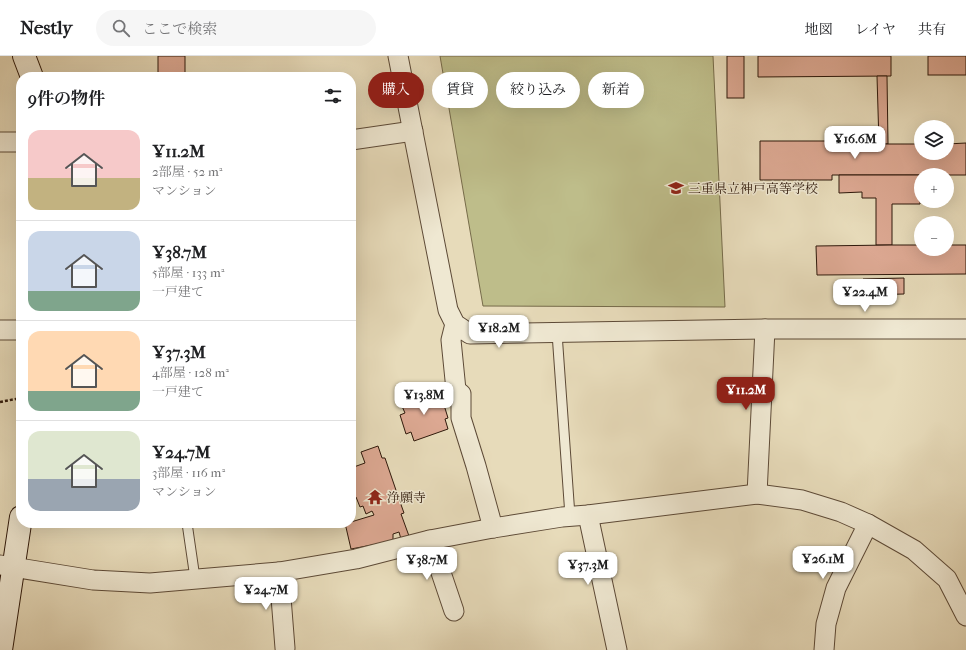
<!DOCTYPE html>
<html lang="ja">
<head>
<meta charset="utf-8">
<style>
	:root { --surface:#fff; --page:#f6f6f6; --text:#202124; --muted:#757577; --line:#e0e0e0; --accent:#8f2418 }
	body { margin:0; font-family:"IM FELL French Canon","Noto Serif JP",serif; background:var(--page); color:var(--text); height:100vh; display:flex; flex-direction:column; font-size:15px; white-space:nowrap }
	* { box-sizing:border-box; margin:0 }
	p { font-size:13px; color:var(--muted) }
	.icon { flex:none; width:22px; height:22px; fill:none; stroke:currentColor; stroke-width:2; stroke-linecap:round; stroke-linejoin:round }
	.map { position:relative; flex:1; overflow:hidden }
	.details { position:absolute; left:16px; top:16px; width:340px; height:456px; display:flex; flex-direction:column; background:var(--surface); border-radius:16px; box-shadow:0 4px 16px #0002 }
	.details>* { flex:none }
	.hud { position:absolute; left:368px; top:16px; width:380px; height:36px; display:flex; gap:8px }
	.buttons { position:absolute; left:914px; top:64px; display:grid; gap:8px }
	.buttons a { display:grid; place-items:center; width:40px; height:40px; border-radius:50%; background:var(--surface); box-shadow:0 4px 16px #0002; font-size:20px }
	.price { position:absolute; translate:-50% -34px; padding:0 9px; border-radius:8px; background:#fff; color:#222; font-size:13px; line-height:26px; filter:drop-shadow(0 1px 2px #0008) }
	.price::after { content:''; position:absolute; left:50%; top:24px; width:12px; height:9px; margin-left:-6px; background:inherit; clip-path:polygon(0 0,100% 0,50% 100%) }
	.price.active { background:var(--accent); color:#fff }
	ul { padding:0; list-style:none }
	li { display:flex; align-items:center; gap:12px; height:100px; padding:0 12px }
	li+li { border-top:1px solid var(--line) }
	li span { display:grid; place-items:center; flex:none; width:112px; height:80px; border-radius:12px; color:#555 }
	li>.icon { margin-inline-start:auto }
	span .icon { width:48px; height:48px; fill:#fffc; stroke-width:1 }
	li b { font-size:17px }
	h2 { display:flex; justify-content:space-between; align-items:center; height:48px; padding:0 12px; font-size:17px }
	.pill { padding:0 14px; border-radius:18px; background:var(--surface); box-shadow:0 4px 16px #0002; font-size:14px; line-height:36px }
	.pill.active { background:var(--accent); color:#fff }
	header { display:flex; align-items:center; gap:24px; box-sizing:border-box; height:56px; padding:0 20px; background:var(--surface); border-bottom:1px solid var(--line) }
	header strong { font-size:19px }
	nav { display:flex; gap:22px; margin-inline-start:auto; font-size:14px }
	.search { width:280px; height:36px; background:var(--page); display:flex; align-items:center; gap:10px; box-sizing:border-box; padding:0 14px; border-radius:22px; color:var(--muted); font-size:15px }
	.map>svg:first-child { display:block }
</style>
</head>
<body>
<header>
<strong>Nestly</strong>
<div class="search"><svg class="icon" aria-label="search" viewBox="0 0 24 24"><circle cx="10" cy="10" r="6"/><path d="M15 15l6 6"/></svg>ここで検索</div>
<nav><a>地図</a><a>レイヤ</a><a>共有</a></nav>
</header>
<div class="map">
<svg width="966" height="594" viewBox="0 0 966 594">
	<rect width="100%" height="100%" fill="#e7dbba"/>
	<filter id="stains"><feTurbulence type="fractalNoise" baseFrequency=".005" numOctaves="4"/><feColorMatrix values="0 0 0 0 .2 0 0 0 0 .09 0 0 0 0 .02 0 0 0 .5 -.17"/></filter>
	<radialGradient id="worn" r=".72"><stop offset=".6" stop-color="#630" stop-opacity="0"/><stop offset="1" stop-color="#630" stop-opacity=".3"/></radialGradient>
	<path fill="#bebd8a" stroke="#766b4a" d="M440,0H713L725,251L483,250Z"/>
	<g fill="#dca892" stroke="#2f190b">
		<rect x="158" y="0" width="27" height="21"/>
		<rect x="727" y="0" width="17" height="42"/>
		<path d="M758,0H891V20L758,21Z"/>
		<rect x="928" y="0" width="38" height="19"/>
		<path d="M877,20H887L888,88H879Z"/>
		<path d="M760,85H832V88H921V97H947V88L966,87V119H832V124H760Z"/>
		<path d="M839,119H920V148H892V189H876V142H862V136L839,137Z"/>
		<path d="M892,189H921V193H947V189H966V218L817,219L816,190Z"/>
		<path d="M904,222V238L864,239L863,223Z"/>
		<path d="M436,336L441,350L444,349L448,362L445,363L448,373L414,385L411,376L406,378L400,359L405,357L401,348L403,347L402,343L418,337L420,342Z"/>
		<path d="M378,390L382,402H385L399,443L404,457L401,458L409,480L401,483L399,476L393,478V485L351,493L345,467H351V466L374,459L372,455L366,458L363,450L360,451L356,441L352,443L351,441V412L365,407L361,396Z"/>
	</g>
	<g fill="none" stroke-linecap="round" stroke-linejoin="round">
		<g stroke="#5d4a37" stroke-width="11">
			<g id="lane">
				<path d="M557,277L570,460"/>
				<path d="M187,467L195,522"/>
			</g>
		</g>
		<g stroke="#5d4a37" stroke-width="21">
			<g id="street">
				<path d="M398,0L448,254L455,268L470,278L765,273H966"/>
				<path d="M351,84L413,75"/>
				<path d="M0,86H21"/>
				<path d="M455,268L451,284L456,334L461,338V362L476,410L493,472"/>
				<path d="M0,274H21"/>
				<path d="M757,438L765,273"/>
				<path d="M588,459L617,594"/>
				<path d="M430,484L454,555"/>
				<path d="M0,509L93,524L150,527L279,516L356,503L430,484L493,472L562,461L588,459L757,438L802,444L841,456L868,468L914,494L947,523L966,560"/>
				<path d="M279,516L285,592"/>
				<path d="M824,594L826,568L836,532L868,468"/>
			</g>
		</g>
		<g stroke="#2f190b" stroke-width="24">
			<g id="secondary">
				<path d="M24,0L32,21"/>
				<path d="M1,594L21,461"/>
			</g>
		</g>
		<path stroke="#2f190b" stroke-width="2.5" stroke-dasharray="3 2" stroke-linecap="butt" d="M0,346L21,342"/>
		<use href="#lane" stroke="#efe8d2" stroke-width="9"/>
		<use href="#street" stroke="#efe8d2" stroke-width="19"/>
		<use href="#secondary" stroke="#efe8d2" stroke-width="22"/>
	</g>
	<defs>
		<g id="school-bare" transform="scale(1.2)"><path d="M0-5L7-2L0 1L-7-2ZM-4 1L0 2.5L4 1V4Q0 6-4 4Z" fill="#8f2418" stroke="#efe8d2" stroke-width="2.5" paint-order="stroke"/></g>
		<g id="temple-bare" transform="scale(1.2)"><path d="M0-6L5-2H3V0L6.5 2.5H4V6H1.5V3h-3V6H-4V2.5H-6.5L-3 0V-2H-5Z" fill="#8f2418" stroke="#efe8d2" stroke-width="2.5" paint-order="stroke"/></g>
	</defs>
	<g fill-rule="evenodd">
		<use href="#school-bare" x="676" y="132"/>
		<use href="#temple-bare" x="375" y="441"/>
	</g>
	<g text-anchor="middle" stroke-width="3" stroke-linejoin="round" paint-order="stroke">
		<g font-size="13" fill="#2f190b" stroke="#efe8d2" text-anchor="start">
			<text x="688" y="137">三重県立神戸高等学校</text>
			<text x="387" y="446">浄願寺</text>
		</g>
	</g>
	<rect width="100%" height="100%" filter="url(#stains)"/>
	<rect width="100%" height="100%" fill="url(#worn)"/>
</svg>
<div class="buttons">
<a><svg class="icon" aria-label="layers" viewBox="0 0 24 24"><path d="M12 4l9 5-9 5-9-5zM3 14l9 5 9-5"/></svg></a>
<a>+</a>
<a>−</a>
</div>
<b class="price" style="left:855px;top:104px">¥16.6M</b>
<b class="price" style="left:865px;top:257px">¥22.4M</b>
<b class="price" style="left:499px;top:293px">¥18.2M</b>
<b class="price active" style="left:746px;top:355px">¥11.2M</b>
<b class="price" style="left:424px;top:360px">¥13.8M</b>
<b class="price" style="left:823px;top:524px">¥26.1M</b>
<b class="price" style="left:427px;top:525px">¥38.7M</b>
<b class="price" style="left:588px;top:530px">¥37.3M</b>
<b class="price" style="left:266px;top:555px">¥24.7M</b>
<div class="hud">
<a class="pill active">購入</a>
<a class="pill">賃貸</a>
<a class="pill">絞り込み</a>
<a class="pill">新着</a>
</div>
<section class="details">
<h2>9件の物件<svg class="icon" aria-label="filters" viewBox="0 0 24 24"><path d="M4 7h16M4 17h16"/><circle cx="9" cy="7" r="2"/><circle cx="15" cy="17" r="2"/></svg></h2>
<ul>
<li><span style="background:linear-gradient(#f6c9c9 60%,#c2b280 0)"><svg class="icon" aria-label="home" viewBox="0 0 24 24"><path d="M3 11l9-7 9 7M6 9v11h12V9"/></svg></span><div><b>¥11.2M</b><p>2部屋 · 52 m²</p><p>マンション</p></div></li>
<li><span style="background:linear-gradient(#c9d6e8 75%,#7fa58c 0)"><svg class="icon" aria-label="home" viewBox="0 0 24 24"><path d="M3 11l9-7 9 7M6 9v11h12V9"/></svg></span><div><b>¥38.7M</b><p>5部屋 · 133 m²</p><p>一戸建て</p></div></li>
<li><span style="background:linear-gradient(#ffd9b3 75%,#7fa58c 0)"><svg class="icon" aria-label="home" viewBox="0 0 24 24"><path d="M3 11l9-7 9 7M6 9v11h12V9"/></svg></span><div><b>¥37.3M</b><p>4部屋 · 128 m²</p><p>一戸建て</p></div></li>
<li><span style="background:linear-gradient(#dfe7d0 60%,#9aa5b1 0)"><svg class="icon" aria-label="home" viewBox="0 0 24 24"><path d="M3 11l9-7 9 7M6 9v11h12V9"/></svg></span><div><b>¥24.7M</b><p>3部屋 · 116 m²</p><p>マンション</p></div></li>
</ul>
</section>
</div>
</body>
</html>
